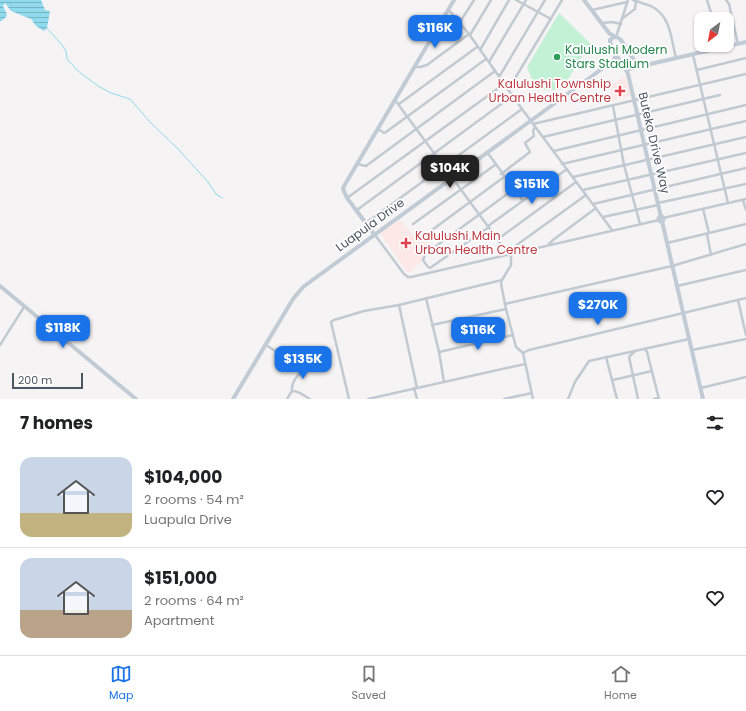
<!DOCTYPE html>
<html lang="en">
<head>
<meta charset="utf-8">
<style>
	:root { --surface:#fff; --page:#f2f2f2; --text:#202124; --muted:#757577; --line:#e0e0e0; --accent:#1a73e8 }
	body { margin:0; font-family:Poppins,sans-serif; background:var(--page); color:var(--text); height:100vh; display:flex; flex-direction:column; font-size:15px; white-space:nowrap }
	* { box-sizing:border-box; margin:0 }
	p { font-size:13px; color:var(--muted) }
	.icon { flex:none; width:22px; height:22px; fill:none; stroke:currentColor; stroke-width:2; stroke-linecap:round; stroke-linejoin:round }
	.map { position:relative; height:399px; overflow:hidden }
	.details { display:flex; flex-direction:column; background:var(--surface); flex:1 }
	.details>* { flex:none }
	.needle { width:26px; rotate:212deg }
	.controls { position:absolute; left:694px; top:12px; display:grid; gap:8px }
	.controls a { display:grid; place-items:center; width:40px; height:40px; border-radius:8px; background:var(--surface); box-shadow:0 1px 3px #0004; font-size:20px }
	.scale { position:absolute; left:12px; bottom:10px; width:71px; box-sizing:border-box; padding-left:4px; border:2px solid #4a5661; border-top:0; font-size:11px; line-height:14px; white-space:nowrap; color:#4a5661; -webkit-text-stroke:3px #fff; paint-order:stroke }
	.price { position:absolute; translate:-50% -34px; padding:0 9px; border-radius:8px; background:var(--accent); color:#fff; font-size:13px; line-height:26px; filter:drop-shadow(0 1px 2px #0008) }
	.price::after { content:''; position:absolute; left:50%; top:24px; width:12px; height:9px; margin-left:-6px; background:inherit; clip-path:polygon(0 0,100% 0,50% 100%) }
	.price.on { background:#222; color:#fff }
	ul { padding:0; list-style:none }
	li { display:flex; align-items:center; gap:12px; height:100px; padding:0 20px }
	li+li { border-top:1px solid var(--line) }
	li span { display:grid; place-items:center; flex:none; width:112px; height:80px; border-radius:12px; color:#555 }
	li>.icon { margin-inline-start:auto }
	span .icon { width:48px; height:48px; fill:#fffc; stroke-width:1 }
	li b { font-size:17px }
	h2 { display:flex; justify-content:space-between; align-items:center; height:48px; padding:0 20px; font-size:17px }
	.dock { display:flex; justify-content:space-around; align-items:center; height:56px; border-top:1px solid var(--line); background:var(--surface); font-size:11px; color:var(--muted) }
	.dock a { display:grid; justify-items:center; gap:2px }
	.dock .on { color:var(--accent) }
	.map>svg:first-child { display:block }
</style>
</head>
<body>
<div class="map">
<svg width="746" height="399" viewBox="0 0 746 399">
	<defs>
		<pattern id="water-rules" width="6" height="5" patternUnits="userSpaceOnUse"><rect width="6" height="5" fill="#90daee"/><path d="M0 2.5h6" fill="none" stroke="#78b4c4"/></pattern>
	</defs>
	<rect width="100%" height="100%" fill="#f5f3f3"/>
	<g fill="#fce8e6">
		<path d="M625,76L631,96L612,100L611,86Z"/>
		<path d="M400,220L414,237L419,235L430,247L425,251L420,263L408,273L380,233Z"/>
	</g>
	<path fill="#c3f1d5" d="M559,13L591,44L588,46L563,88C538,93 536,91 527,67Z"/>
	<path fill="url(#water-rules)" d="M0,0H41L45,10L50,11L47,28L44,31L36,26L31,19L11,11L5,3L3,6L7,14L6,17L0,22Z"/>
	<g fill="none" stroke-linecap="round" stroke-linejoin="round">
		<path stroke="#90daee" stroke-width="1" d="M47,28L62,45L66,51L67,59L78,71L98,86L111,93L130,99L150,122L179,150L208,182L216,194L222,198"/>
		<g stroke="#c1cad2" stroke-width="2.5">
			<path d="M516,0L551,19"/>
			<path d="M633,0C639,2 645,4 651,6C671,16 671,39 676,58"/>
			<path d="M707,0L713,19"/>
			<path d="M726,0L729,4L738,44"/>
			<path d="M448,9L469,34L522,109L612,230"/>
			<path d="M592,10L627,2"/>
			<path d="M623,18L635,9L636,1"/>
			<path d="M460,22L474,0"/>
			<path d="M602,23L612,22L621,24"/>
			<path d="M470,35L491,0"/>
			<path d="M616,37L628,0"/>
			<path d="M429,42L441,38L461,24"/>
			<path d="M480,50L509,0"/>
			<path d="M693,55L728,203"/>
			<path d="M489,62L526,0"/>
			<path d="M414,67H420L427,65L469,34"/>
			<path d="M697,70L746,58"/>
			<path d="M499,77L545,0"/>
			<path d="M508,90L562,0"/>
			<path d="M395,100L509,255"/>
			<path d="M399,104L477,47"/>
			<path d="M613,106L624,165L640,224"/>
			<path d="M533,124L746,74"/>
			<path d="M378,129L384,133L386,132L486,59"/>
			<path d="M543,137L720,95"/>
			<path d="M554,151L746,105"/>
			<path d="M487,152L523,201"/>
			<path d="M357,164L366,166L495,71"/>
			<path d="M562,164L746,121"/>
			<path d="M501,174L530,152L525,143L534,136L533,131L535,127"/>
			<path d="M573,177L746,137"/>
			<path d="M583,190L746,153"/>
			<path d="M347,198L504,84"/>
			<path d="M743,200L746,210"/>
			<path d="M658,203L746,184"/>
			<path d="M593,204L746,168"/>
			<path d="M357,210L512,96"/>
			<path d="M603,217L658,205"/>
			<path d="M663,218L746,199"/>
			<path d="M366,223L522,109"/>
			<path d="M413,224L495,165"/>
			<path d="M488,226L567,169"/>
			<path d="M489,227L430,268L428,267L423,260L425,255L428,252L514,189"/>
			<path d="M432,230L504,177"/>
			<path d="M709,233L746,224"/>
			<path d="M707,234L711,255"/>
			<path d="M375,235L404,274L408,277H411L659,220"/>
			<path d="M498,239L576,182"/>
			<path d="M667,243L709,233L703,209"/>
			<path d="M549,244L553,240L596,208"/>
			<path d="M507,252L586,195"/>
			<path d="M511,254V265L502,280L501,284L506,309L516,347L523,353L533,399"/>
			<path d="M677,286L746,270"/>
			<path d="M426,298L439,352L444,382"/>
			<path d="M738,300L746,335"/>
			<path d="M505,304L672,266L746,244"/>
			<path d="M432,325L506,309"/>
			<path d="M0,345L24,307"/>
			<path d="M266,345L286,358"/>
			<path d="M645,349L647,352L659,399"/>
			<path d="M692,350L746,339"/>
			<path d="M635,351L629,357L638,399"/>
			<path d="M439,352L513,335"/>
			<path d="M523,353L529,350L746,298"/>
			<path d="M606,357L617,399"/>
			<path d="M613,380L652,371"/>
			<path d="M414,388L417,399"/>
			<path d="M417,388L399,305L502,280"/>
			<path d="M701,388L746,377"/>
			<path d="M292,391C291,381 299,374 305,368"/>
			<path d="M287,399L292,391C298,390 304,396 310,399"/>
			<path d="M349,399L331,322L334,320L364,311L399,305"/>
			<path d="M368,399L525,364"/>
			<path d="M504,399L532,393"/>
			<path d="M568,399L575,382L589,361L689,339"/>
			<path d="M654,399L659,398"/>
		</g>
		<g stroke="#c1cbd6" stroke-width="4">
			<path d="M584,0L609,33L615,37"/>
			<path d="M626,68L629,69L633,68L636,63L621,40C617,36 614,36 610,40C609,49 624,64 628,74L661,217"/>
			<path d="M633,68L746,42"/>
			<circle cx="661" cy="219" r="2.5"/>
			<path d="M662,221L703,399"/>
			<path d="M374,234L347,198L343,189L344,186L454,0"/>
			<path d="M0,286L136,399"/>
			<path d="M233,399L293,299L303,287L614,60L616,54"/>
		</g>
	</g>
	<circle fill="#2e9e5b" stroke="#fff" stroke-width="1.5" cx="557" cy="57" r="4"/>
	<g fill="#e0444e" stroke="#fff" stroke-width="1.5">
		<path d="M618 85h4v4h4v4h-4v4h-4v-4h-4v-4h4z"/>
		<path d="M404 237h4v4h4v4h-4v4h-4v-4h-4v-4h4z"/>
	</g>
	<g text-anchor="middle" stroke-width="3.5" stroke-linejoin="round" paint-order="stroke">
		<g font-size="12" fill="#27864d" stroke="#fff" text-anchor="start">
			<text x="565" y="54">Kalulushi Modern<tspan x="565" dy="14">Stars Stadium</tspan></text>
		</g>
		<g font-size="12" fill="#be3a42" stroke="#fff" text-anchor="end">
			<text x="611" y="88">Kalulushi Township<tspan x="611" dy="14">Urban Health Centre</tspan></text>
			<text x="415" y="240" text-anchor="start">Kalulushi Main<tspan x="415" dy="14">Urban Health Centre</tspan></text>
		</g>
		<g font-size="12" fill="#4a5661" stroke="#fff">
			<text transform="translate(654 143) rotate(77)" y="4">Buteko Drive Way</text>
			<text transform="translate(370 225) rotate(-36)" y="4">Luapula Drive</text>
		</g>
	</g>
</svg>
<div class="controls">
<a><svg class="needle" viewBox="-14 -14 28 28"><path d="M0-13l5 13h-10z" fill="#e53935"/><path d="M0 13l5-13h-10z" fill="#757577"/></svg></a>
</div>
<div class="scale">200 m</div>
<b class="price" style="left:435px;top:49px">$116K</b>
<b class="price on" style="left:450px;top:189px">$104K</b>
<b class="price" style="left:532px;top:205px">$151K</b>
<b class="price" style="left:598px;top:326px">$270K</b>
<b class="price" style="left:63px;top:349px">$118K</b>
<b class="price" style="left:478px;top:351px">$116K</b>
<b class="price" style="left:303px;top:380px">$135K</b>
</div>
<section class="details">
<h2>7 homes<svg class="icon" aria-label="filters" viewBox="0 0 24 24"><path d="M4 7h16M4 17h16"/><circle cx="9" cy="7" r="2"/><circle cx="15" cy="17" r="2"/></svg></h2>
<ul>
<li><span style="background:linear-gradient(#c9d6e8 70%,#c2b280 0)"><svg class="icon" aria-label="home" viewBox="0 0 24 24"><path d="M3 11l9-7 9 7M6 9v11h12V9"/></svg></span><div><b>$104,000</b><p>2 rooms · 54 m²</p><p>Luapula Drive</p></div><svg class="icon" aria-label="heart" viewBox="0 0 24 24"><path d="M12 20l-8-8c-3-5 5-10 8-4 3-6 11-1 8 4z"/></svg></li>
<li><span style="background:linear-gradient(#c9d6e8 65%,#b9a48a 0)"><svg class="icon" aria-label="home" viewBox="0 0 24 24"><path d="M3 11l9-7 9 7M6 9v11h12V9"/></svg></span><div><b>$151,000</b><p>2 rooms · 64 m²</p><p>Apartment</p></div><svg class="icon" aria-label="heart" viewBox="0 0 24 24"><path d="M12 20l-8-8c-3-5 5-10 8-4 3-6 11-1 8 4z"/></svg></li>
</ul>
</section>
<nav class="dock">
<a class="on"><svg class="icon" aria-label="map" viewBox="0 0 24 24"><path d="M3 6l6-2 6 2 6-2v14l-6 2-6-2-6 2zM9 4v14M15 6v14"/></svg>Map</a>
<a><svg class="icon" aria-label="saved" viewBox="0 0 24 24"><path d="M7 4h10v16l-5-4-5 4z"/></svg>Saved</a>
<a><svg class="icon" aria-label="home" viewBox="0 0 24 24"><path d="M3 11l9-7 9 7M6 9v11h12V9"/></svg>Home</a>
</nav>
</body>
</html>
